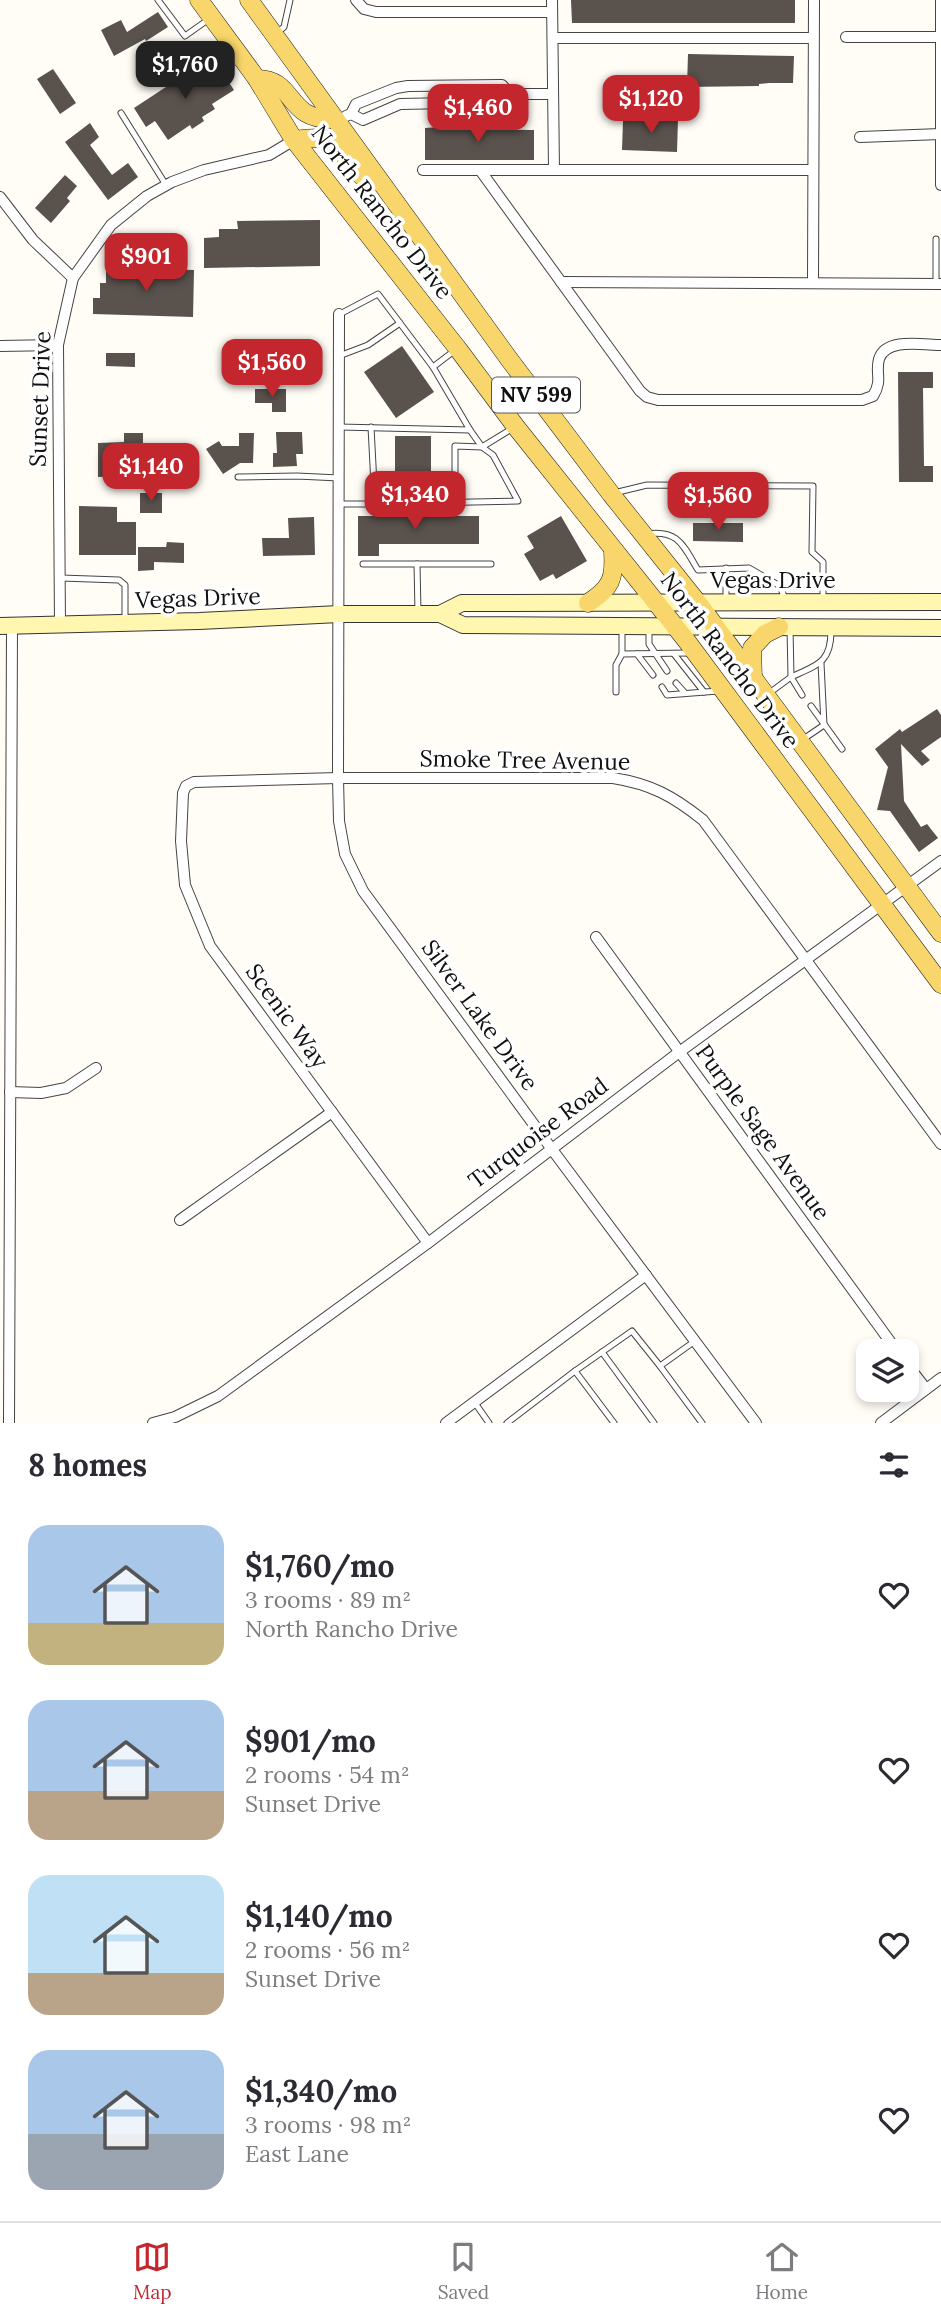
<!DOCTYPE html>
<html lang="en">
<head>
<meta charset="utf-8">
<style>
	:root { --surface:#fff; --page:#f2f2f3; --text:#2b2b33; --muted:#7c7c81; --line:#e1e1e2; --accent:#c4262e }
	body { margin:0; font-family:Lora,serif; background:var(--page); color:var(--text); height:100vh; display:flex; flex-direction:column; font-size:26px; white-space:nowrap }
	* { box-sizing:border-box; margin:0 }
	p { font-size:23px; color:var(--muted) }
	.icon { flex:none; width:38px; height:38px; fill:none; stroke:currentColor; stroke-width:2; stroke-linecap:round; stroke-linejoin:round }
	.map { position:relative; height:1423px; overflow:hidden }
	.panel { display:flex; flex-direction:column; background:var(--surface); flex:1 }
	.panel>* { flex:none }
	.tools { position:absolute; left:856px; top:1339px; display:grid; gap:14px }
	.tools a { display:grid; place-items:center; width:63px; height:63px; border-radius:14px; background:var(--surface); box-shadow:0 4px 10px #0003; font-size:35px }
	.price { position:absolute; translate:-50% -60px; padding:0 16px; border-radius:14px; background:var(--accent); color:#fff; font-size:23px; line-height:46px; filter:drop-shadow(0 2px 4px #0008) }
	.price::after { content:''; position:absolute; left:50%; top:42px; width:21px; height:16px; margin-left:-10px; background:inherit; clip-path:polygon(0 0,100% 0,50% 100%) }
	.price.selected { background:#222; color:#fff }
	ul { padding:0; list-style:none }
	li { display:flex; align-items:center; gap:21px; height:175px; padding:0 28px }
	li span { display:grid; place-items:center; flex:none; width:196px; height:140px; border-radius:21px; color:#555 }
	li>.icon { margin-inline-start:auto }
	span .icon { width:84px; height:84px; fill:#fffc; stroke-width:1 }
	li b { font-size:30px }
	h2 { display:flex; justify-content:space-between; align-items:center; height:84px; padding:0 28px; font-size:30px }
	.menu { display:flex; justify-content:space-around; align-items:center; height:98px; border-top:2px solid var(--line); background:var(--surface); font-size:19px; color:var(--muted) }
	.menu a { display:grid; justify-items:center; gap:4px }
	.menu .selected { color:var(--accent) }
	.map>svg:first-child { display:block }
</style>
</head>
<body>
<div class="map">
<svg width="941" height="1423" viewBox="0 0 941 1423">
	<rect width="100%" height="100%" fill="#fffdf5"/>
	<g fill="#5a524d">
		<path d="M571,0H795V23H572Z"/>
		<path d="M158,12L168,27L146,41L145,39L114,56L101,30L121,20L127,32Z"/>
		<path d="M688,54L794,56L793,83H769L759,84V86L687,87Z"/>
		<path d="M204,62L212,74L220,69L234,90L212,104L215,109L202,117L204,121L192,129L190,125L168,140L155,121L146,127L134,108Z"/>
		<path d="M53,69L76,103L60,114L37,79Z"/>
		<path d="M653,118L678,119L677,152L622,150L623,120L653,121Z"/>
		<path d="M90,123L99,137L90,145L112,175L128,163L138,177L108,200L65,142Z"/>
		<path d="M452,126H464V129L534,130V160H425V128Z"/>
		<path d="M65,175L77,186L67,198L70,201L51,223L35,208Z"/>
		<path d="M320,220V266L204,268V238L219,237V229H238L237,221Z"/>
		<path d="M106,267L194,270L193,317L93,314V298H100V283H106Z"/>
		<path d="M402,346L434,392L396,418L364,372Z"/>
		<path d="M106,353H135V367L106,366Z"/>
		<path d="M898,372H933V388H923L924,466H933V482H899Z"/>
		<path d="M255,389H286V412H272V403H255Z"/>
		<path d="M276,432H302L303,454H296L297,466L273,467V453H277Z"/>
		<path d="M124,433H143V444H126L124,476L98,477V443L124,442Z"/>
		<path d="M239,433H254L253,463H240L223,474L206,449L219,441L222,446H239Z"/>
		<path d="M395,436H431V485L395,486Z"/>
		<rect x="140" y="493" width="22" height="20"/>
		<path d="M79,506L117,507V522H136V555H79Z"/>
		<path d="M358,516H479V544H379V556H358Z"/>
		<path d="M561,516L587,561L556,579L553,574L540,581L524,554L534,548L527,536Z"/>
		<path d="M314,517L315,555L263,556L262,538H289L288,518Z"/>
		<path d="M693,523H743V542L693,541Z"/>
		<path d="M167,542L184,543V563L154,562V570L138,571V547H166Z"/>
		<path d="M937,709L941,715V737L921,751L930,760L922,766L901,744L904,801L921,827L927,824L938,838L919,852L890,811L877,810L888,767L875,749L900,729L902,732Z"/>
	</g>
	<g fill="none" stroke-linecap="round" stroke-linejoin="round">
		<g stroke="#444" stroke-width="7">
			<g id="lane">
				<path d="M158,0L185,36L209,19"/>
				<path d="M278,32L284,27L290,0"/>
				<path d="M121,113L166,185"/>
				<path d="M936,239V284"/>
				<path d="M340,314L378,294L433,367"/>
				<path d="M339,356L368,345L400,323"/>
				<path d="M339,427L470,430L433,367L454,351"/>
				<path d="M238,477L297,476L339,478"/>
				<path d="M614,493L647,485L813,486L812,552L823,562V600"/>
				<path d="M455,503V446L482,447L513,428"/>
				<path d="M339,504H375L371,427"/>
				<path d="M375,504L518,501L493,455L482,447L470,430"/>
				<path d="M646,534C678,529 683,545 698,570L749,568L780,586L785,599"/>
				<path d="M363,564H491"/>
				<path d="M417,564L418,613"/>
				<path d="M726,568V600"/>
				<path d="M61,578L119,580L125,585V621"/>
				<path d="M649,627V644L667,671"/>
				<path d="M622,629V654L689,653"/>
				<path d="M637,654L653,675"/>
				<path d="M674,654L704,692"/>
				<path d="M676,683L685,693"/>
				<path d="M662,687L667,695L718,691"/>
				<path d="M616,692V665L622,654"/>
				<path d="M768,694L791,677L790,628"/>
				<path d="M802,695L791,677C817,665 831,663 831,631"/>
				<path d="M811,706L842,749"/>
				<path d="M802,740L824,725L821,663"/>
				<path d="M602,1352L654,1423"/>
				<path d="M660,1366L702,1423"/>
				<path d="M575,1371L632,1331L660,1366L695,1341"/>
				<path d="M475,1403L489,1423"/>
				<path d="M507,1423L575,1371L614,1423"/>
			</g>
		</g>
		<g stroke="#444" stroke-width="12">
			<g id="street">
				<path d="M356,0L364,9L376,12H552"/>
				<path d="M552,0L554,170"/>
				<path d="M941,0V185"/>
				<path d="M846,37H941"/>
				<path d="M553,38H813"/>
				<path d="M351,114L356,104L396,88L408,86L502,85L510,94H553"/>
				<path d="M346,116L351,114L363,120L400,104L503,102L510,94"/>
				<path d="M860,137L941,134"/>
				<path d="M423,170H813"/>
				<path d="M480,170L640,391L647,397L658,400H862L873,396C883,380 875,373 879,359C886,337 924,345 941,345"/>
				<path d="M0,197L33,240L73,278"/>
				<path d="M561,282L941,284"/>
				<path d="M813,282L814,0"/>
				<path d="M339,314L338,778L339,821L345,854L363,891L551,1148L756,1423"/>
				<path d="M0,346L58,345"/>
				<path d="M60,625L58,345L73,278L111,225L147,196L172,182L204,170L269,155L294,140"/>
				<path d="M596,937L897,1351"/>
				<path d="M10,1092L41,1093L66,1088L96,1068"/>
				<path d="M180,1220L332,1112"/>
				<path d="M428,1243L210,946L185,885L181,841L183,793L186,786L194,782L338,778H613C651,784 673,796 703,820L941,1144"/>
				<path d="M906,1363L926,1389"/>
				<path d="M9,1423L12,626"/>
				<path d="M153,1423L175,1417L218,1396L428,1243L678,1053L941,861"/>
				<path d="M446,1423L646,1275"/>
				<path d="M881,1423L941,1378"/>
			</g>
		</g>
		<g stroke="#333" stroke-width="18">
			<g id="secondary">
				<path d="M440,614L462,603L941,602"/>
				<path d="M0,626L199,621L339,614H440L463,625L941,628"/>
			</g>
		</g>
		<g stroke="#222" stroke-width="19">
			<g id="primary">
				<path d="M199,0L257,79L294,140L458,349L516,427L686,640L941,984"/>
				<path d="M249,0L509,359L611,494L698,603L941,933"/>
				<path d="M257,79C297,79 284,121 335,119"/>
				<path d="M294,140C303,139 314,137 323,139C349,145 350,182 380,182"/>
				<path d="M588,603C611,588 615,579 613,551"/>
				<path d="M753,678L752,648L765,634L779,627"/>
			</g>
		</g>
		<use href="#lane" stroke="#fff" stroke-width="5"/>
		<use href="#street" stroke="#fff" stroke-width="10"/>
		<use href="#secondary" stroke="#fff6b0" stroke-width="16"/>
		<use href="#primary" stroke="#f9d66b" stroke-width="18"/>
	</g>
	<g text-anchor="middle" stroke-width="7" stroke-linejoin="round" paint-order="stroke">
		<rect fill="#fff" stroke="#585858" stroke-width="2" x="492" y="377.5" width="88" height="35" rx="5"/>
		<g font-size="21" font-weight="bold" fill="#111">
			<text x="536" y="402">NV 599</text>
		</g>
		<g font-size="23" fill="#111" stroke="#fff">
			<text transform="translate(382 212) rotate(52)" y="8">North Rancho Drive</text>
			<text transform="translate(40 399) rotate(-88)" y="8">Sunset Drive</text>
			<text x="773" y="588">Vegas Drive</text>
			<text transform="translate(198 598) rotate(-2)" y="8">Vegas Drive</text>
			<text transform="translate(730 660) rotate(53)" y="8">North Rancho Drive</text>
			<text transform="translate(525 760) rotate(1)" y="8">Smoke Tree Avenue</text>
			<text transform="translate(480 1015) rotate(54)" y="8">Silver Lake Drive</text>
			<text transform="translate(287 1016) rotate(54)" y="8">Scenic Way</text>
			<text transform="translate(763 1132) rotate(54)" y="8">Purple Sage Avenue</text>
			<text transform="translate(538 1133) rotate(-37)" y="8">Turquoise Road</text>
		</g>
	</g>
</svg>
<div class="tools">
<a><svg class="icon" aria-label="layers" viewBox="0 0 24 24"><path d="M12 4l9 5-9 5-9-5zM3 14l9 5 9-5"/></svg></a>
</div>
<b class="price selected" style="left:185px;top:101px">$1,760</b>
<b class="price" style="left:651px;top:135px">$1,120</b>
<b class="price" style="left:478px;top:144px">$1,460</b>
<b class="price" style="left:146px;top:293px">$901</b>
<b class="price" style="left:272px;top:399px">$1,560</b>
<b class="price" style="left:151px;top:503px">$1,140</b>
<b class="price" style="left:415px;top:531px">$1,340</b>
<b class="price" style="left:718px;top:532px">$1,560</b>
</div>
<section class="panel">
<h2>8 homes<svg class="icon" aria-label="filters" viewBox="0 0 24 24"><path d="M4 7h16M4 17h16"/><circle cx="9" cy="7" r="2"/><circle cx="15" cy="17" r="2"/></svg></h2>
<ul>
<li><span style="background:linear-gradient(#a9c7e8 70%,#c2b280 0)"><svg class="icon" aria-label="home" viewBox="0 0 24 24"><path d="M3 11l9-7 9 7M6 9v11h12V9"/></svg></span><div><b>$1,760/mo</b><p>3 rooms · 89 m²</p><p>North Rancho Drive</p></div><svg class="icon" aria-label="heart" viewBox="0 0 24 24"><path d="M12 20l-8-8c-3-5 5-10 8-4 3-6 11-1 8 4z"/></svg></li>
<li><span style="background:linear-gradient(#a9c7e8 65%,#b9a48a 0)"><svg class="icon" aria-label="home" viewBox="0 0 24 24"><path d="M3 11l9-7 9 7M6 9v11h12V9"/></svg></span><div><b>$901/mo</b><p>2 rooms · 54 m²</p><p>Sunset Drive</p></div><svg class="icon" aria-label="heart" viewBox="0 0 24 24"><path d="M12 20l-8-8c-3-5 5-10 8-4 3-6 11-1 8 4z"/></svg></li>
<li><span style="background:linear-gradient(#bfe0f5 70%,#b9a48a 0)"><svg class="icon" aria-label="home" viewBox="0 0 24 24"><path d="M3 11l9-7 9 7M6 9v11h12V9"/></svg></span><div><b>$1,140/mo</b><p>2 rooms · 56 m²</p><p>Sunset Drive</p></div><svg class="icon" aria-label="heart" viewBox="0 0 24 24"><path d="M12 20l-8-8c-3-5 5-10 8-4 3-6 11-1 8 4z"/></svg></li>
<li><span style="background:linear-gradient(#a9c7e8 60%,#9aa5b1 0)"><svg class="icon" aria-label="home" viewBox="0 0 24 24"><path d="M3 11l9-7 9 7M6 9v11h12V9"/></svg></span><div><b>$1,340/mo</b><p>3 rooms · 98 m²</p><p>East Lane</p></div><svg class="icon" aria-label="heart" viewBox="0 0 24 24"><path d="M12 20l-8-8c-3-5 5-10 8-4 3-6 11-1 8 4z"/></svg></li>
</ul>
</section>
<nav class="menu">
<a class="selected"><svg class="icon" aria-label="map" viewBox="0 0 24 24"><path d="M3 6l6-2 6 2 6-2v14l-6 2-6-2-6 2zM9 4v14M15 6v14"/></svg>Map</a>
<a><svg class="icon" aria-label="saved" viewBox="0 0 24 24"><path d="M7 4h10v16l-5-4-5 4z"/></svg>Saved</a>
<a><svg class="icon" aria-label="home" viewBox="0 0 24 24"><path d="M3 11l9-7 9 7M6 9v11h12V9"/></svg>Home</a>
</nav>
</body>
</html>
